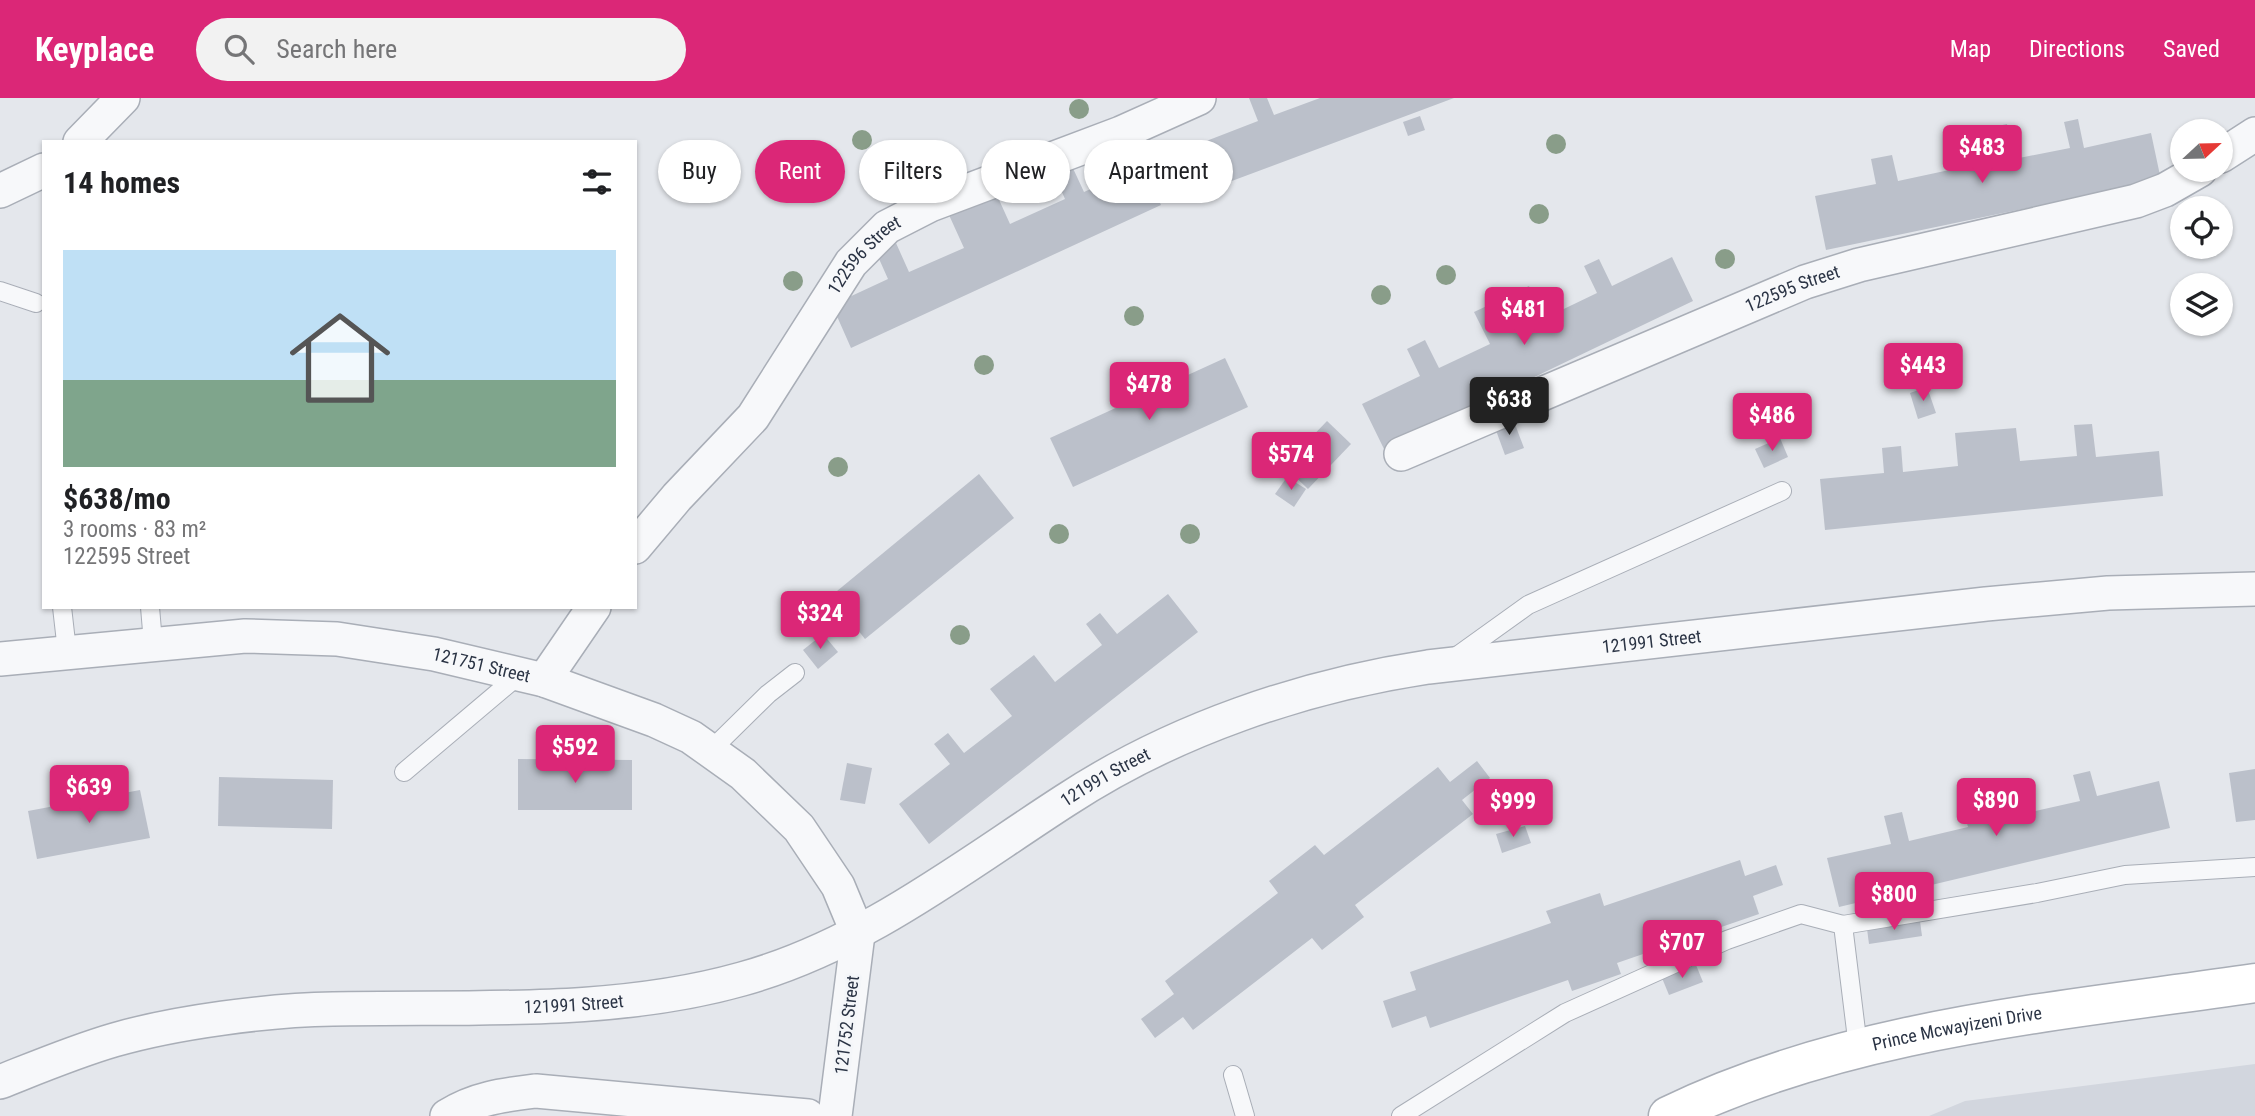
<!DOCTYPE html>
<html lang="en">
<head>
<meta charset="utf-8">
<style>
	:root { --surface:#fff; --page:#f2f2f2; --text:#202124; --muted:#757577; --accent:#db2777 }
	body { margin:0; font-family:"Roboto Condensed",sans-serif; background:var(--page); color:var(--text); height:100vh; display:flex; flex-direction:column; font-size:26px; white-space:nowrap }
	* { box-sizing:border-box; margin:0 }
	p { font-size:23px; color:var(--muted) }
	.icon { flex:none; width:38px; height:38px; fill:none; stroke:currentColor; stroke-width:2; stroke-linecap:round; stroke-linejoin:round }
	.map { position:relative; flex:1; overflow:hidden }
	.details { position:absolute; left:42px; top:42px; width:595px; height:469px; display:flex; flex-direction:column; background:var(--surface); border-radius:0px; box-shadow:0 2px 5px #0004 }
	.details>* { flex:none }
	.guide { position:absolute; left:658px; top:42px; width:665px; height:63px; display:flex; gap:14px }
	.needle { width:46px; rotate:68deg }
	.controls { position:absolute; left:2170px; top:21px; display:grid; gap:14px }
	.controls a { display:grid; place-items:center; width:63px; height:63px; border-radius:50%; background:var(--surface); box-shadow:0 2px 5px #0004; font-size:35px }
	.price { position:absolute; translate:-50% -60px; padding:0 16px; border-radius:7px; background:var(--accent); color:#fff; font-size:23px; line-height:46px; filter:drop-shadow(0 2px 4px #0008) }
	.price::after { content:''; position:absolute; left:50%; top:42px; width:21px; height:16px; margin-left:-10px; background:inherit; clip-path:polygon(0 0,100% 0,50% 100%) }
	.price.current { background:#222; color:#fff }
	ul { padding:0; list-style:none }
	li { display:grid; align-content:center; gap:14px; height:371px; padding:0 21px }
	li span { display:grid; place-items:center; height:217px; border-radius:0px; color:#555 }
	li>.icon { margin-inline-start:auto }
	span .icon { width:126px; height:126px; fill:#fffc; stroke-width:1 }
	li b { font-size:30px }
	h2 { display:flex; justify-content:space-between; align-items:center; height:84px; padding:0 21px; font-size:30px }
	.tag { padding:0 24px; border-radius:32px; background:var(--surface); box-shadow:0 2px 5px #0004; font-size:24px; line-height:63px }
	.tag.current { background:var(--accent); color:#fff }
	header { display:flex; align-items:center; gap:42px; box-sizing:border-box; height:98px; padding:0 35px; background:var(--accent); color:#fff }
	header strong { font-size:33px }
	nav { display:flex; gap:38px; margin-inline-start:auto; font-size:24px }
	.search { width:490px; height:63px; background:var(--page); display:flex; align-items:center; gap:18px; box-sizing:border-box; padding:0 24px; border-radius:38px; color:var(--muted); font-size:26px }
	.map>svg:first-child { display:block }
</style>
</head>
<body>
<header>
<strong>Keyplace</strong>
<div class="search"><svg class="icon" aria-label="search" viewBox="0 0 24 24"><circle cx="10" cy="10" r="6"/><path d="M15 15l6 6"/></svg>Search here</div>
<nav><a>Map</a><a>Directions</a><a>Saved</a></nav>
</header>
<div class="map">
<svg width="2255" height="1018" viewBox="0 0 2255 1018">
	<rect width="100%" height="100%" fill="#e4e7ec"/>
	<path fill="#d2d6de" d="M2255,966V1018H1929L1965,1003Z"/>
	<g fill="#bbc0ca">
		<path d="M1249,0H1267L1274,17L1320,0H1454L1213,90L1196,47L1258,23Z"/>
		<path d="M1420,18L1425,32L1408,38L1403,24Z"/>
		<path d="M2078,21L2084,50L2151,35L2161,82L1826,152L1815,98L1876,86L1871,61L1892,57L1898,83L1954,71L1947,39L2007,26L2014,61L2070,50L2064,24Z"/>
		<path d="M1071,66L1084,94L1143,67L1161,107L851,250L832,207L888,181L876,154L896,145L909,174L964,150L949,117L996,95L1010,126L1065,101L1053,74Z"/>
		<path d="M1672,159L1693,203L1384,351L1362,306L1420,278L1407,251L1425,242L1439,270L1490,246L1474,214L1529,188L1545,220L1597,195L1584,168L1599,161L1612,188Z"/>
		<path d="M1225,260L1248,309L1073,389L1050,340Z"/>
		<path d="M1927,289L1936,315L1918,321L1910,295Z"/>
		<path d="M1513,321L1524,350L1505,357L1494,327Z"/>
		<path d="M1327,323L1351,346L1308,391L1284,368Z"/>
		<path d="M2092,326L2096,359L2159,353L2163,398L1825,432L1820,381L1884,375L1882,350L1901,348L1903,374L1958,368L1955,335L2016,330L2020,363L2077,358L2074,327Z"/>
		<path d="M1780,340L1788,359L1764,370L1755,351Z"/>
		<path d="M979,376L1014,420L865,541L831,498Z"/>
		<path d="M1287,379L1306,391L1294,409L1275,396Z"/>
		<path d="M1168,496L1198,534L929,746L899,706L950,666L934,646L948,635L964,655L1012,618L990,591L1034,557L1055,584L1102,547L1086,526L1100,515L1117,536Z"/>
		<path d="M823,536L838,554L818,571L803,552Z"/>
		<path d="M518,661L632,662V712H518Z"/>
		<path d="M1477,663L1490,680L1462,702L1473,716L1355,807L1364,819L1322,852L1312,840L1193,932L1183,919L1155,940L1141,921L1174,896L1165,883L1278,795L1269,783L1315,747L1324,757L1438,669L1450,684Z"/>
		<path d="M847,665L872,670L865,706L840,702Z"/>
		<path d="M2255,671V722L2236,724L2229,675Z"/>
		<path d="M2090,673L2097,698L2159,683L2170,730L1839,809L1827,760L1891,746L1884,718L1902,714L1909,743L1968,729L1959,694L2013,682L2022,716L2080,703L2073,677Z"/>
		<path d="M219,679L333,682L332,731L218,728Z"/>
		<path d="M140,692L150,740L37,761L28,713Z"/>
		<path d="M1525,728L1531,745L1502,755L1496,736Z"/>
		<path d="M1740,762L1745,778L1776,767L1783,787L1753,798L1759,816L1617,865L1621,876L1572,893L1568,882L1430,930L1426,918L1392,930L1383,903L1416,892L1410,874L1551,825L1546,813L1600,795L1604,808Z"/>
		<path d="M1920,823L1922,838L1869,846L1867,831Z"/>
		<path d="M1696,867L1703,884L1669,897L1662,880Z"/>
	</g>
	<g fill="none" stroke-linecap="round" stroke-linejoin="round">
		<g stroke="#a9aeb7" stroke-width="20">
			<g id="lane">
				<path d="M0,193L36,205"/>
				<path d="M62,509L67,553"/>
				<path d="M150,509L153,545"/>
				<path d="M1450,563L1528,507L1782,393"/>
				<path d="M710,653L768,596L795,575"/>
				<path d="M404,674L520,576"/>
				<path d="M1843,827L2037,795L2125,777L2255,769"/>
				<path d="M1233,977L1245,1018"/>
				<path d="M1401,1018L1565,915L1727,842L1801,816L1843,827L1858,949"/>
			</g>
		</g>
		<g stroke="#a9aeb7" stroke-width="36">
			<g id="street">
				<path d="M80,44L123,0"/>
				<path d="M2221,58L2255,36"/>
				<path d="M0,93L44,72"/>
				<path id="s1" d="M1401,356L1805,184L1859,167L2136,103L2165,92L2200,72"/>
				<path id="s2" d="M635,449L677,399L753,319L851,165L887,129L930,107L1121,35L1199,0"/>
				<path id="s3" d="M0,561L245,538L337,541L434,556L544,582L654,622L691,639L743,676L799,730L838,788L858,836L835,1018"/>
				<path d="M544,582L594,509"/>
				<path id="s4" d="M0,984C38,969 76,953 114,942C176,924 269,912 333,911C467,908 611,918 742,881C864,847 962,769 1066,702C1173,632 1302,588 1428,569L1986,506L2108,495L2255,491"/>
				<path d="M447,1018C476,1000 503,997 536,993L808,1018"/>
			</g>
		</g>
		<g stroke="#a9aeb7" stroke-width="41">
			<g id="secondary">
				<path id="s5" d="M1668,1018C1849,930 2057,914 2255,885"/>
			</g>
		</g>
		<use href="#lane" stroke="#f7f8fa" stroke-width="18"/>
		<use href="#street" stroke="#f7f8fa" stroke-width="33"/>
		<use href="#secondary" stroke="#fff" stroke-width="38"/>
	</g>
	<g fill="#899d89">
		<circle cx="1079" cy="11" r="10"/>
		<circle cx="862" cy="42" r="10"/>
		<circle cx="1556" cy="46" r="10"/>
		<circle cx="1539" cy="116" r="10"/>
		<circle cx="1725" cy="161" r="10"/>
		<circle cx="1446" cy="177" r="10"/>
		<circle cx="793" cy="183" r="10"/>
		<circle cx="1381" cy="197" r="10"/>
		<circle cx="1134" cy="218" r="10"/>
		<circle cx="984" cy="267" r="10"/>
		<circle cx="838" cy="369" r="10"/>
		<circle cx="1059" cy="436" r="10"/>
		<circle cx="1190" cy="436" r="10"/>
		<circle cx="960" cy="537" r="10"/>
	</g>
	<g text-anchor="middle" stroke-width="6" stroke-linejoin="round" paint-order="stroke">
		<g font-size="18" fill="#2b3445" stroke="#f4f6f9">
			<text dy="6" stroke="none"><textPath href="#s2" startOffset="373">122596 Street</textPath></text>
			<text dy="6" stroke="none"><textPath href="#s1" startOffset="425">122595 Street</textPath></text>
			<text dy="6" stroke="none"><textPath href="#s4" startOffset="1740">121991 Street</textPath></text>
			<text dy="6" stroke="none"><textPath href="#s3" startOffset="485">121751 Street</textPath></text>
			<text dy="6" stroke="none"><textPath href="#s4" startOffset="1172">121991 Street</textPath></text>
			<text dy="6" stroke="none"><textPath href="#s4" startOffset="584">121991 Street</textPath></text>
			<text transform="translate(847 927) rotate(-83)" y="6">121752 Street</text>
			<text dy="6" stroke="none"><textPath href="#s5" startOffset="303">Prince Mcwayizeni Drive</textPath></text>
		</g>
	</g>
</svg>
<div class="controls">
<a><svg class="needle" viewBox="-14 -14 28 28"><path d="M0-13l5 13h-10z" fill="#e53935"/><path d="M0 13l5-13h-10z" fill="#757577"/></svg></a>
<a><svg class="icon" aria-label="locate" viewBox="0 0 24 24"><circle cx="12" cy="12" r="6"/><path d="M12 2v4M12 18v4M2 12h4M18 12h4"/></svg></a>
<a><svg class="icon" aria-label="layers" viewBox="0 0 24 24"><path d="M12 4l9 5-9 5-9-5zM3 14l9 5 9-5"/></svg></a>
</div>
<b class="price" style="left:1982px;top:87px">$483</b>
<b class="price" style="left:1524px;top:249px">$481</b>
<b class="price" style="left:1923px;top:305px">$443</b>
<b class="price" style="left:1149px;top:324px">$478</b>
<b class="price current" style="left:1509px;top:339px">$638</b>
<b class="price" style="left:1772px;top:355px">$486</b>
<b class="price" style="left:1291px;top:394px">$574</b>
<b class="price" style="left:820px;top:553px">$324</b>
<b class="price" style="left:575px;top:687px">$592</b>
<b class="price" style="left:89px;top:727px">$639</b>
<b class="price" style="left:1996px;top:740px">$890</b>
<b class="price" style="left:1513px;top:741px">$999</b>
<b class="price" style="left:1894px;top:834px">$800</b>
<b class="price" style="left:1682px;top:882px">$707</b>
<div class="guide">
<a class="tag">Buy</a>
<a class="tag current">Rent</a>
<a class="tag">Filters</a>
<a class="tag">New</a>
<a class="tag">Apartment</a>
</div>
<section class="details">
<h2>14 homes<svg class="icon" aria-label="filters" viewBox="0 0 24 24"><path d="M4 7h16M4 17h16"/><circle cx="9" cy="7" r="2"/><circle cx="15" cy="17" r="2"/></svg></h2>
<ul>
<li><span style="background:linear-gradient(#bfe0f5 60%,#7fa58c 0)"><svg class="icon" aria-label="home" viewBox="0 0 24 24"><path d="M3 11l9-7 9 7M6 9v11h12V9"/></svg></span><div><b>$638/mo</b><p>3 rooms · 83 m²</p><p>122595 Street</p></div></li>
</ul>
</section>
</div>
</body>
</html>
